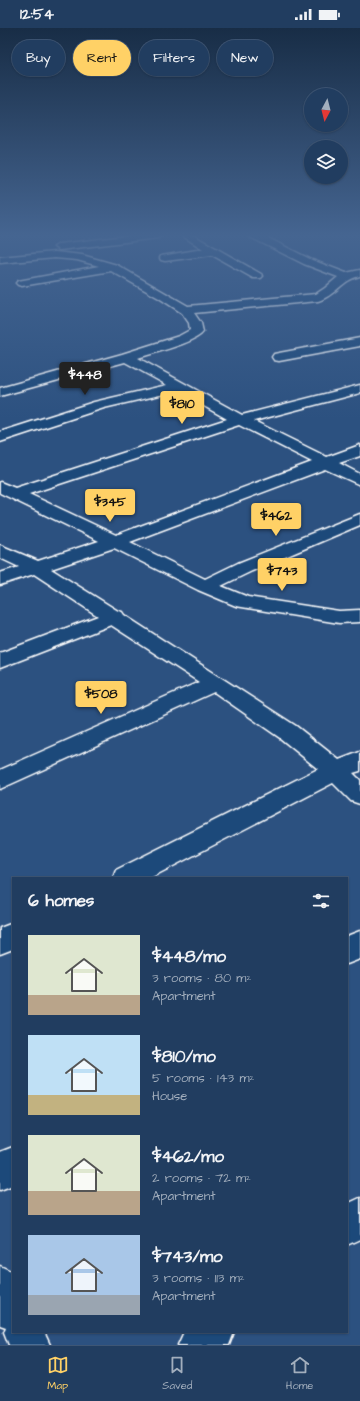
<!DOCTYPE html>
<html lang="en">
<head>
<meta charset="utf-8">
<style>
	:root { --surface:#213d60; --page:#2d4869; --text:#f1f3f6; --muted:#a2aebd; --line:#3e5675; --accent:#ffd166 }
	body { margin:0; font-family:"Architects Daughter",sans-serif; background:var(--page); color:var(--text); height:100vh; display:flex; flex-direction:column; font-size:15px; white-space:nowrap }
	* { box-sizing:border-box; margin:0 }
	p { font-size:13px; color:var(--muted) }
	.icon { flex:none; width:22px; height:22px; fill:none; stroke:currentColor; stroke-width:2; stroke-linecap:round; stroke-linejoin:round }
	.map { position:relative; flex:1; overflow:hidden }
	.panel { position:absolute; left:12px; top:849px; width:336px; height:456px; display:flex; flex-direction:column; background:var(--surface); border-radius:0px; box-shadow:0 1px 3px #0004,0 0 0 1px var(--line) }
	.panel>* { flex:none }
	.guide { position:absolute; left:12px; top:12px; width:336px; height:36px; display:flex; gap:8px }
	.needle { width:26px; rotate:187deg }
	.buttons { position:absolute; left:304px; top:60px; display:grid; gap:8px }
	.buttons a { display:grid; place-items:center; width:44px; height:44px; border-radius:50%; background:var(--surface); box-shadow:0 1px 3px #0004,0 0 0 1px var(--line); font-size:20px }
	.price { position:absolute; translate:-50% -34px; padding:0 9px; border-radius:4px; background:var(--accent); color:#111; font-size:13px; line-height:26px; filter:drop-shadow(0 1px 2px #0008) }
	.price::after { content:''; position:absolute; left:50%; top:24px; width:12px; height:9px; margin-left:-6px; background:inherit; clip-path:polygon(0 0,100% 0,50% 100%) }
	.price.active { background:#222; color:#fff }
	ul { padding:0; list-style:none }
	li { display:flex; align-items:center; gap:12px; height:100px; padding:0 16px }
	li span { display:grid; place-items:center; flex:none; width:112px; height:80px; border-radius:0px; color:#555 }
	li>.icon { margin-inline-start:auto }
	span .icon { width:48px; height:48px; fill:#fffc; stroke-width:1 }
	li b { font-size:17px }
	h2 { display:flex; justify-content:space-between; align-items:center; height:48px; padding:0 16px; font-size:17px }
	.pill { padding:0 14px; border-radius:18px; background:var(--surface); box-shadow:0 1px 3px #0004,0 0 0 1px var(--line); font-size:14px; line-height:36px }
	.pill.active { background:var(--accent); color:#111 }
	.status { display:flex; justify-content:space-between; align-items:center; height:28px; padding:0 20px; background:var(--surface); direction:ltr }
	.status svg { height:11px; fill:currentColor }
	.dock { display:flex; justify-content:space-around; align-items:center; height:56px; border-top:1px solid var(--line); background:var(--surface); font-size:11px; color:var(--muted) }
	.dock a { display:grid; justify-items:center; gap:2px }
	.dock .active { color:var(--accent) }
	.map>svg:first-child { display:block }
</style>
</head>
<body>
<div class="status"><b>12:54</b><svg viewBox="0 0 49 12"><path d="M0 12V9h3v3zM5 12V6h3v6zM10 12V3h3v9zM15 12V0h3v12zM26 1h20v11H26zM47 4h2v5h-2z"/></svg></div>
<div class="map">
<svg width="360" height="1317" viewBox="0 0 360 1317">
	<rect width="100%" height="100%" fill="#2c5180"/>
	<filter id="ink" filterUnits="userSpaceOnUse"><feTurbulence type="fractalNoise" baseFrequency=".025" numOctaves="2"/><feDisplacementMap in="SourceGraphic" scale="8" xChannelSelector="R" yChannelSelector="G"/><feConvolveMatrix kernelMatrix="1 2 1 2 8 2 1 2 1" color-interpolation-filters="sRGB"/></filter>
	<g filter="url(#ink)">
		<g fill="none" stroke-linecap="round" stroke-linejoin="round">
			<g stroke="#fff" stroke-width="3">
				<g id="minor">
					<path d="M134,207H163L158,210L59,222L54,219L59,216Z"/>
					<path d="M181,207H193L261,246L263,248L261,250H253L212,227L165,233L161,232L160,230L161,228L203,221Z"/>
					<path d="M249,207H262L312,232L346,245L360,242V248C343,251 335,268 318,273L194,285L201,295L203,304C196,315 152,325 138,330L242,387L360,357V365L254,393L327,429L360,417V428L339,435L360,446V457L325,441L130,514L205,551L238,535L360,486V497L252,543L221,558L248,569L339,583L360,582V594L339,595L236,578L198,562L114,520L51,541L118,583L122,584L124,587L296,698L339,732L360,724V743L353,745L360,752V776L351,773L333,755L150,850H113L116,842L318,741L280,710L214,664L0,761V742L199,654L111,597L0,640V625L98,588L34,546L0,557V545L19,539L0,530V517L38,533L99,513L0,465V454L15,460L227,391L177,363L104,380L0,414V404L94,374L167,357L125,334L0,368V360L122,326L179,308L190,302L189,295L182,285L159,270L111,243L22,258L18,257L16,255L18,253L99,238L77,232L55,230L0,235V229L55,224L82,227L117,237L188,278L316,266L325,260L338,249L304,236L250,209ZM239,397L312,434L116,507L29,466Z"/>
					<path d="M360,310V318L279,333L274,332L272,329L274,326L279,325Z"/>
					<path d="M13,895V921L0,926V900Z"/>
					<path d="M360,903V931L347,936V908Z"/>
					<path d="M13,1119V1157L0,1162V1124Z"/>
					<path d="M360,1170V1211L347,1217V1176Z"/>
					<path d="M0,1238L13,1244V1304H44L50,1317H9L4,1304L6,1299L0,1297Z"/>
					<path d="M184,1304H234L229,1317H178Z"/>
				</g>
			</g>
			<use href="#minor" fill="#1f4a7a" fill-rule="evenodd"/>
		</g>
	</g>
	<linearGradient id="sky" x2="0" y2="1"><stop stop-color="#182d46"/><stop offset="0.53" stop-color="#456591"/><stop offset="1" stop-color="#456591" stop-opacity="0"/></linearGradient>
	<rect width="360" height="391" fill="url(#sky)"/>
</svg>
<div class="buttons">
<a><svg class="needle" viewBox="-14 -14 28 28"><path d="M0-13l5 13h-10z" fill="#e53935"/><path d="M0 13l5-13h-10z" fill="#a2aebd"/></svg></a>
<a><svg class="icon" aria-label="layers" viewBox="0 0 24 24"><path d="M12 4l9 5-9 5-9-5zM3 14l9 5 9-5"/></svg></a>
</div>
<b class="price active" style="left:85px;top:368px">$448</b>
<b class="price" style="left:182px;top:397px">$810</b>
<b class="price" style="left:110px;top:495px">$345</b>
<b class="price" style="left:276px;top:509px">$462</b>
<b class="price" style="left:282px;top:564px">$743</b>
<b class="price" style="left:101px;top:687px">$508</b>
<div class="guide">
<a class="pill">Buy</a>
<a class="pill active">Rent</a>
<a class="pill">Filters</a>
<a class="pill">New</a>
</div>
<section class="panel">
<h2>6 homes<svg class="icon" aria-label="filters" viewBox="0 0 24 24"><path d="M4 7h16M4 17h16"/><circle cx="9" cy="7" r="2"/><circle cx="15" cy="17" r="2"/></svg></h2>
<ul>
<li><span style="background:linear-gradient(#dfe7d0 75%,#b9a48a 0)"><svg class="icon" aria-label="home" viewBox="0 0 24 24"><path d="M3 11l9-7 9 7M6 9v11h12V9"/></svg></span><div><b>$448/mo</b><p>3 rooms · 80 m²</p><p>Apartment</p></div></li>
<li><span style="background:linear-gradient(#bfe0f5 75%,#c2b280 0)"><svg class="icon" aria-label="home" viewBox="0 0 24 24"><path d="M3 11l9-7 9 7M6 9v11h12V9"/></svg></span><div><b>$810/mo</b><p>5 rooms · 143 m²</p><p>House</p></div></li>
<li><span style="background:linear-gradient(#dfe7d0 70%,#b9a48a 0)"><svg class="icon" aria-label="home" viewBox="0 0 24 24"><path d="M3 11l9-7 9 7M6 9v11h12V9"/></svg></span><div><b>$462/mo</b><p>2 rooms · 72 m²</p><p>Apartment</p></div></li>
<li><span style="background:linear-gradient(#a9c7e8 75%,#9aa5b1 0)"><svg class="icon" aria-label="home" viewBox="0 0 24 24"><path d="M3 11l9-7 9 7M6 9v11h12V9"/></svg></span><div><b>$743/mo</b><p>3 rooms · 113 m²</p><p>Apartment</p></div></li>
</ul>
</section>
</div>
<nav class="dock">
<a class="active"><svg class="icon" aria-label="map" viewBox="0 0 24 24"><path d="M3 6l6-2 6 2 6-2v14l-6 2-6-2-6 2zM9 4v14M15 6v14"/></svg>Map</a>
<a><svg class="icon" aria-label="saved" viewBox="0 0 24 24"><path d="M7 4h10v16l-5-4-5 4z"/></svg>Saved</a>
<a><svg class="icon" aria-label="home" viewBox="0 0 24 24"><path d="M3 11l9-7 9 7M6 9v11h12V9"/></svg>Home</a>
</nav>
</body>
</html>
